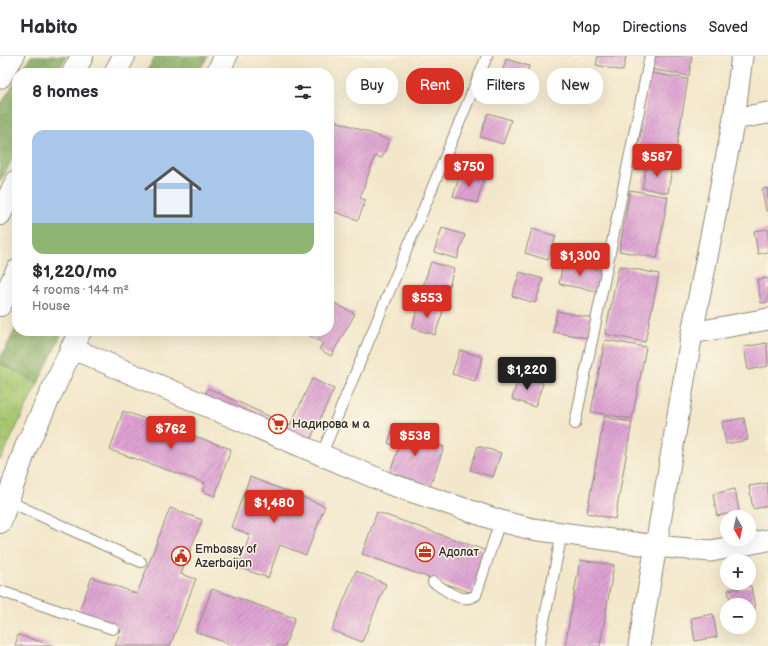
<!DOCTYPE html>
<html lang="en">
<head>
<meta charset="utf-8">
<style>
	:root { --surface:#fff; --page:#f2f2f3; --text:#2b2b33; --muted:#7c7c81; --line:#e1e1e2; --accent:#d93025 }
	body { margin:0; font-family:"Balsamiq Sans",sans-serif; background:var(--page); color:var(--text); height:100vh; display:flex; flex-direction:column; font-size:15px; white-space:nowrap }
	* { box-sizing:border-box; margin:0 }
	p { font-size:13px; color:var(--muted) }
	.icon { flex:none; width:22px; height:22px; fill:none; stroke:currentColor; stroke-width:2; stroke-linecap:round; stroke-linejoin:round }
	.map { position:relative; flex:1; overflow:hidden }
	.sheet { position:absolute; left:12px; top:12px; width:322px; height:268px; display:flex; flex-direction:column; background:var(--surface); border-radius:16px; box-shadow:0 4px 16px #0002 }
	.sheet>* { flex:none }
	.hud { position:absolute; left:346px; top:12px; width:362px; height:36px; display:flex; gap:8px }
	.needle { width:26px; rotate:171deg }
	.controls { position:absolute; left:720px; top:454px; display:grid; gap:8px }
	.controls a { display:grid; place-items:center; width:36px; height:36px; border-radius:50%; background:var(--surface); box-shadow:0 4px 16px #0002; font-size:20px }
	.price { position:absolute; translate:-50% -34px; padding:0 9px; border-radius:4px; background:var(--accent); color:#fff; font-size:13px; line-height:26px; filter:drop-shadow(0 1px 2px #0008) }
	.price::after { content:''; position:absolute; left:50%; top:24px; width:12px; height:9px; margin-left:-6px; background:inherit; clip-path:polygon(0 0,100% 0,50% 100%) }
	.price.selected { background:#222; color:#fff }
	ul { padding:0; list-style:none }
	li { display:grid; align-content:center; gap:8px; height:212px; padding:0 20px }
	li+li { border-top:1px solid var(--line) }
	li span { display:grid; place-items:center; height:124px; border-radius:12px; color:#555 }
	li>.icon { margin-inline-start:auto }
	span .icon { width:72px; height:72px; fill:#fffc; stroke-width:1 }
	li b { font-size:17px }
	h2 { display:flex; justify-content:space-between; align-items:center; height:48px; padding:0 20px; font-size:17px }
	.tag { padding:0 14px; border-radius:16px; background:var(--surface); box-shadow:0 4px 16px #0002; font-size:14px; line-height:36px }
	.tag.selected { background:var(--accent); color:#fff }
	header { display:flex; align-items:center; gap:24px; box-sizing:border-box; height:56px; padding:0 20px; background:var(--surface); border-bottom:1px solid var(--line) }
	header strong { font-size:19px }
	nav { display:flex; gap:22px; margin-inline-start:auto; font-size:14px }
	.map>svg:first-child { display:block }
</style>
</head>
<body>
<header>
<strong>Habito</strong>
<nav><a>Map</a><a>Directions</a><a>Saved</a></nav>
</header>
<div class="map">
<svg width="768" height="590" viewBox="0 0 768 590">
	<defs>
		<pattern id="grass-tufts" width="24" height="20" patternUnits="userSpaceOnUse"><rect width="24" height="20" fill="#a6c66e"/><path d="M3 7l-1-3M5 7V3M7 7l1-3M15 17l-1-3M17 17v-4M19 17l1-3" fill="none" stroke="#8faa5f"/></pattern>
		<pattern id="forest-crowns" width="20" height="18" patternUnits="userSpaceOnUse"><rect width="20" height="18" fill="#84ab61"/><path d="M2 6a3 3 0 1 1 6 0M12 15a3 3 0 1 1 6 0" fill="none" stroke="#6c8b50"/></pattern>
		<pattern id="building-hatch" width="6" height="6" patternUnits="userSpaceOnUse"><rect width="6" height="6" fill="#dea3d3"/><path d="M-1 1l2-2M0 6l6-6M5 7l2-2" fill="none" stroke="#b485ab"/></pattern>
	</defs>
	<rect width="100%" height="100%" fill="#fcf5e5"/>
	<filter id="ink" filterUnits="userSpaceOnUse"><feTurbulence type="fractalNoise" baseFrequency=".025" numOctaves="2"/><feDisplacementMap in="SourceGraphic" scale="8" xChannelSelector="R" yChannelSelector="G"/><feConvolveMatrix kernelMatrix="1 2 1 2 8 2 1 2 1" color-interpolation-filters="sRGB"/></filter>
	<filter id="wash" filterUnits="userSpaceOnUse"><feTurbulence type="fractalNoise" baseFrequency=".012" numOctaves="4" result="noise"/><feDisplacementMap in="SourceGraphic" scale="16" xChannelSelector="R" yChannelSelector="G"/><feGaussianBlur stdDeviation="0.9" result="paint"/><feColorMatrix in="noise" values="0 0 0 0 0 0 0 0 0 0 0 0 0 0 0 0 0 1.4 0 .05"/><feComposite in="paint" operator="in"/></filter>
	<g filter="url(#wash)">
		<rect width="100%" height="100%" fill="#f2e7ca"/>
		<path fill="url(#grass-tufts)" stroke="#68784c" d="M0,307L38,327L0,405Z"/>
		<g fill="url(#forest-crowns)" stroke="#586b46">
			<path d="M31,0H66L57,17H20Z"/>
			<path d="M155,0H208L198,17H146Z"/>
			<path d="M17,22V94L0,126V50Z"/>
			<path d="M17,270V275H63L38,327L0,307V303Z"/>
		</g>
		<g id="blocks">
			<g fill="url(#building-hatch)">
				<path d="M598,0H626L623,15L596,9Z"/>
				<path d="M653,0H692L689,20L651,13Z"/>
				<path d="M506,3L529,10L522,34L499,27Z"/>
				<path d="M650,17L688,23L674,106L637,100Z"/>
				<path d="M488,57L511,64L503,88L480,81Z"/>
				<path d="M331,63L389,84L382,102L375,100L360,142L366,144L358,164L329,154V70Z"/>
				<path d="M647,107L672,111L668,137L642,132Z"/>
				<path d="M461,116L484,123L477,147L453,140Z"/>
				<path d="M768,132V155H766L762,133Z"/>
				<path d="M630,134L668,141L657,202L619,195Z"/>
				<path d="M442,172L465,179L457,203L434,196Z"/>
				<path d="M532,173L556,180L548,204L525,197Z"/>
				<path d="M768,173V196L758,198L754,175Z"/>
				<path d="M431,206L454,213L447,237L423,230Z"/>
				<path d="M563,207L601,214L597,235L559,228Z"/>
				<path d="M619,210L659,218L645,286L605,278Z"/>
				<path d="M520,216L543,223L535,247L512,240Z"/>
				<path d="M768,222V246L761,247L757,224Z"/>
				<path d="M329,244L355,258L331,300L319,293L323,287L301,275H329Z"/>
				<path d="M419,248L443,255L435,279L412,272Z"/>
				<path d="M557,255L592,262L589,282L553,276Z"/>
				<path d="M605,284L646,291L632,363L591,356Z"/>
				<path d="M767,287L768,310L748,314L744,291Z"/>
				<path d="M460,294L483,301L475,325L452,318Z"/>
				<path d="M519,320L543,327L535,351L512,343Z"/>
				<path d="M312,323L334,333L306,393L202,345L208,332L290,370Z"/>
				<path d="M123,355L231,393L215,440L202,435L205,427L110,394Z"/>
				<path d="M604,361L632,366L615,463L587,457Z"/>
				<path d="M744,362L748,384L726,388L722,366Z"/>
				<path d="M393,372L444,391L430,430L390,416L399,391L388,387Z"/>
				<path d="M478,390L501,397L493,421L470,414Z"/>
				<path d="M250,421L325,450L306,499L280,489L268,522L238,511L250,479L231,471Z"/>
				<path d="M768,427V450L753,453L749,430Z"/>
				<path d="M735,433L739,456L717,460L713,438Z"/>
				<path d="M170,452L202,464L181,518L196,523L170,590H115L121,574L78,558L92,521L137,538Z"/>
				<path d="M377,456L487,495L472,537L362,498Z"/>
				<path d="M580,504L614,509L600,590H565Z"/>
				<path d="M356,515L386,528L362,586L332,574Z"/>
				<path d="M751,530L755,553L749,554V549H731L728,534Z"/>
				<path d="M212,533L295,562L285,590H235L196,576Z"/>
				<path d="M713,558L717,581L695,585L691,562Z"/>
				<path d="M18,579L55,590H15Z"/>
			</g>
		</g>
	</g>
	<g filter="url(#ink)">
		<use href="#blocks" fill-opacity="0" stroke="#8e897a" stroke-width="1"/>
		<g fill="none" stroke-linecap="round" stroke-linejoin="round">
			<g stroke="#8e897a" stroke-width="12">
				<g id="service">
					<path d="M575,368L650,0"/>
					<path d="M321,400L487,0"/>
					<path d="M6,444L141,506"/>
					<path d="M433,526C446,534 462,549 476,539L500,465"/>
					<path d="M0,535L113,573"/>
					<path d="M539,590L562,477"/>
				</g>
			</g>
			<g stroke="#8e897a" stroke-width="23">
				<g id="minor">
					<path d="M734,63L768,57"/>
					<path d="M692,277L768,263"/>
					<path d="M71,292L390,428L500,465L532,473L655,490L711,495L768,484"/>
					<path d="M639,590L692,277L734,63L742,0"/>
				</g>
			</g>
			<g stroke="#8e897a" stroke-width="24">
				<g id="tertiary">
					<path d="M217,17L226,0"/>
					<path d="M0,21L13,0"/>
					<path d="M0,466L26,391L80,275"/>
				</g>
			</g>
			<g stroke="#8e897a" stroke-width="24">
				<g id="primary">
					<path d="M73,17L82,0"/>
					<path d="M115,17L124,0"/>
					<path d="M0,158L17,125"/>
					<path d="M0,249L17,215"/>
				</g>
			</g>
			<use href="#service" stroke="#fff" stroke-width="10"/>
			<use href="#minor" stroke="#fff" stroke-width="21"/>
			<use href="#tertiary" stroke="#fff" stroke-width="22"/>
			<use href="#primary" stroke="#fff" stroke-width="22"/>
		</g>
	</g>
	<defs>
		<g id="supermarket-ring" transform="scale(1)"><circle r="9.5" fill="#fcf5e5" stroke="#c8321e" stroke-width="1.5"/><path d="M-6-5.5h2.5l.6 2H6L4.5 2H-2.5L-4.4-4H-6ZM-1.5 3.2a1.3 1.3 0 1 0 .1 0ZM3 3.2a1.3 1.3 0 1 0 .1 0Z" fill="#c8321e"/></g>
		<g id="office-ring" transform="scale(1)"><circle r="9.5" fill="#fcf5e5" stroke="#c8321e" stroke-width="1.5"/><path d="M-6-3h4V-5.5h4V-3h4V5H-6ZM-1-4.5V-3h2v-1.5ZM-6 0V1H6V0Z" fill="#c8321e"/></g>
		<g id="civic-ring" transform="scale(1)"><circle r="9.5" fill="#fcf5e5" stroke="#c8321e" stroke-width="1.5"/><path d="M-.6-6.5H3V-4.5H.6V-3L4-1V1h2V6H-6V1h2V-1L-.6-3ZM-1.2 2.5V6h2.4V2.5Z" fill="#c8321e"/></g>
	</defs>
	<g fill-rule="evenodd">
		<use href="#supermarket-ring" x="278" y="368"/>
		<use href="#office-ring" x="425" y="496"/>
		<use href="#civic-ring" x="181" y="500"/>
	</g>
	<g text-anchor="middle" stroke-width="3" stroke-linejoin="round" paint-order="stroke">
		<g font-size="12" fill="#2b2b2b" stroke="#fcf5e5" text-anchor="start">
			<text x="292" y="372">Надирова м а</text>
			<text x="195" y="497">Embassy of<tspan x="195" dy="14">Azerbaijan</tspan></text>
			<text x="439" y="500">Адолат</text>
		</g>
	</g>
</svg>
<div class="controls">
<a><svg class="needle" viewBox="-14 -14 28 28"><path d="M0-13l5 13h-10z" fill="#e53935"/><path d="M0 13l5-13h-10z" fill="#7c7c81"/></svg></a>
<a>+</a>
<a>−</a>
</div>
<b class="price" style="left:657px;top:122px">$587</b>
<b class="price" style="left:469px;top:132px">$750</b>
<b class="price" style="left:580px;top:221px">$1,300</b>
<b class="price" style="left:427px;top:263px">$553</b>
<b class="price selected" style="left:527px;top:335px">$1,220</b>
<b class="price" style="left:171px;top:394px">$762</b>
<b class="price" style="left:415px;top:401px">$538</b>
<b class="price" style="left:274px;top:468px">$1,480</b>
<div class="hud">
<a class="tag">Buy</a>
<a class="tag selected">Rent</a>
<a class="tag">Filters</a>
<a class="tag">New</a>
</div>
<section class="sheet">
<h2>8 homes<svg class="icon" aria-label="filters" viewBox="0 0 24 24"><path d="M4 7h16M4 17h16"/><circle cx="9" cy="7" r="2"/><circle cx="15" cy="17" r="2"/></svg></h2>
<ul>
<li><span style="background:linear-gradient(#a9c7e8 75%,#8fb573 0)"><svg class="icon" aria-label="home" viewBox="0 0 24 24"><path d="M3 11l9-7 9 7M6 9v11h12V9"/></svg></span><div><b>$1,220/mo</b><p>4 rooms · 144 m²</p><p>House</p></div></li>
</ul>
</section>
</div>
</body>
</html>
